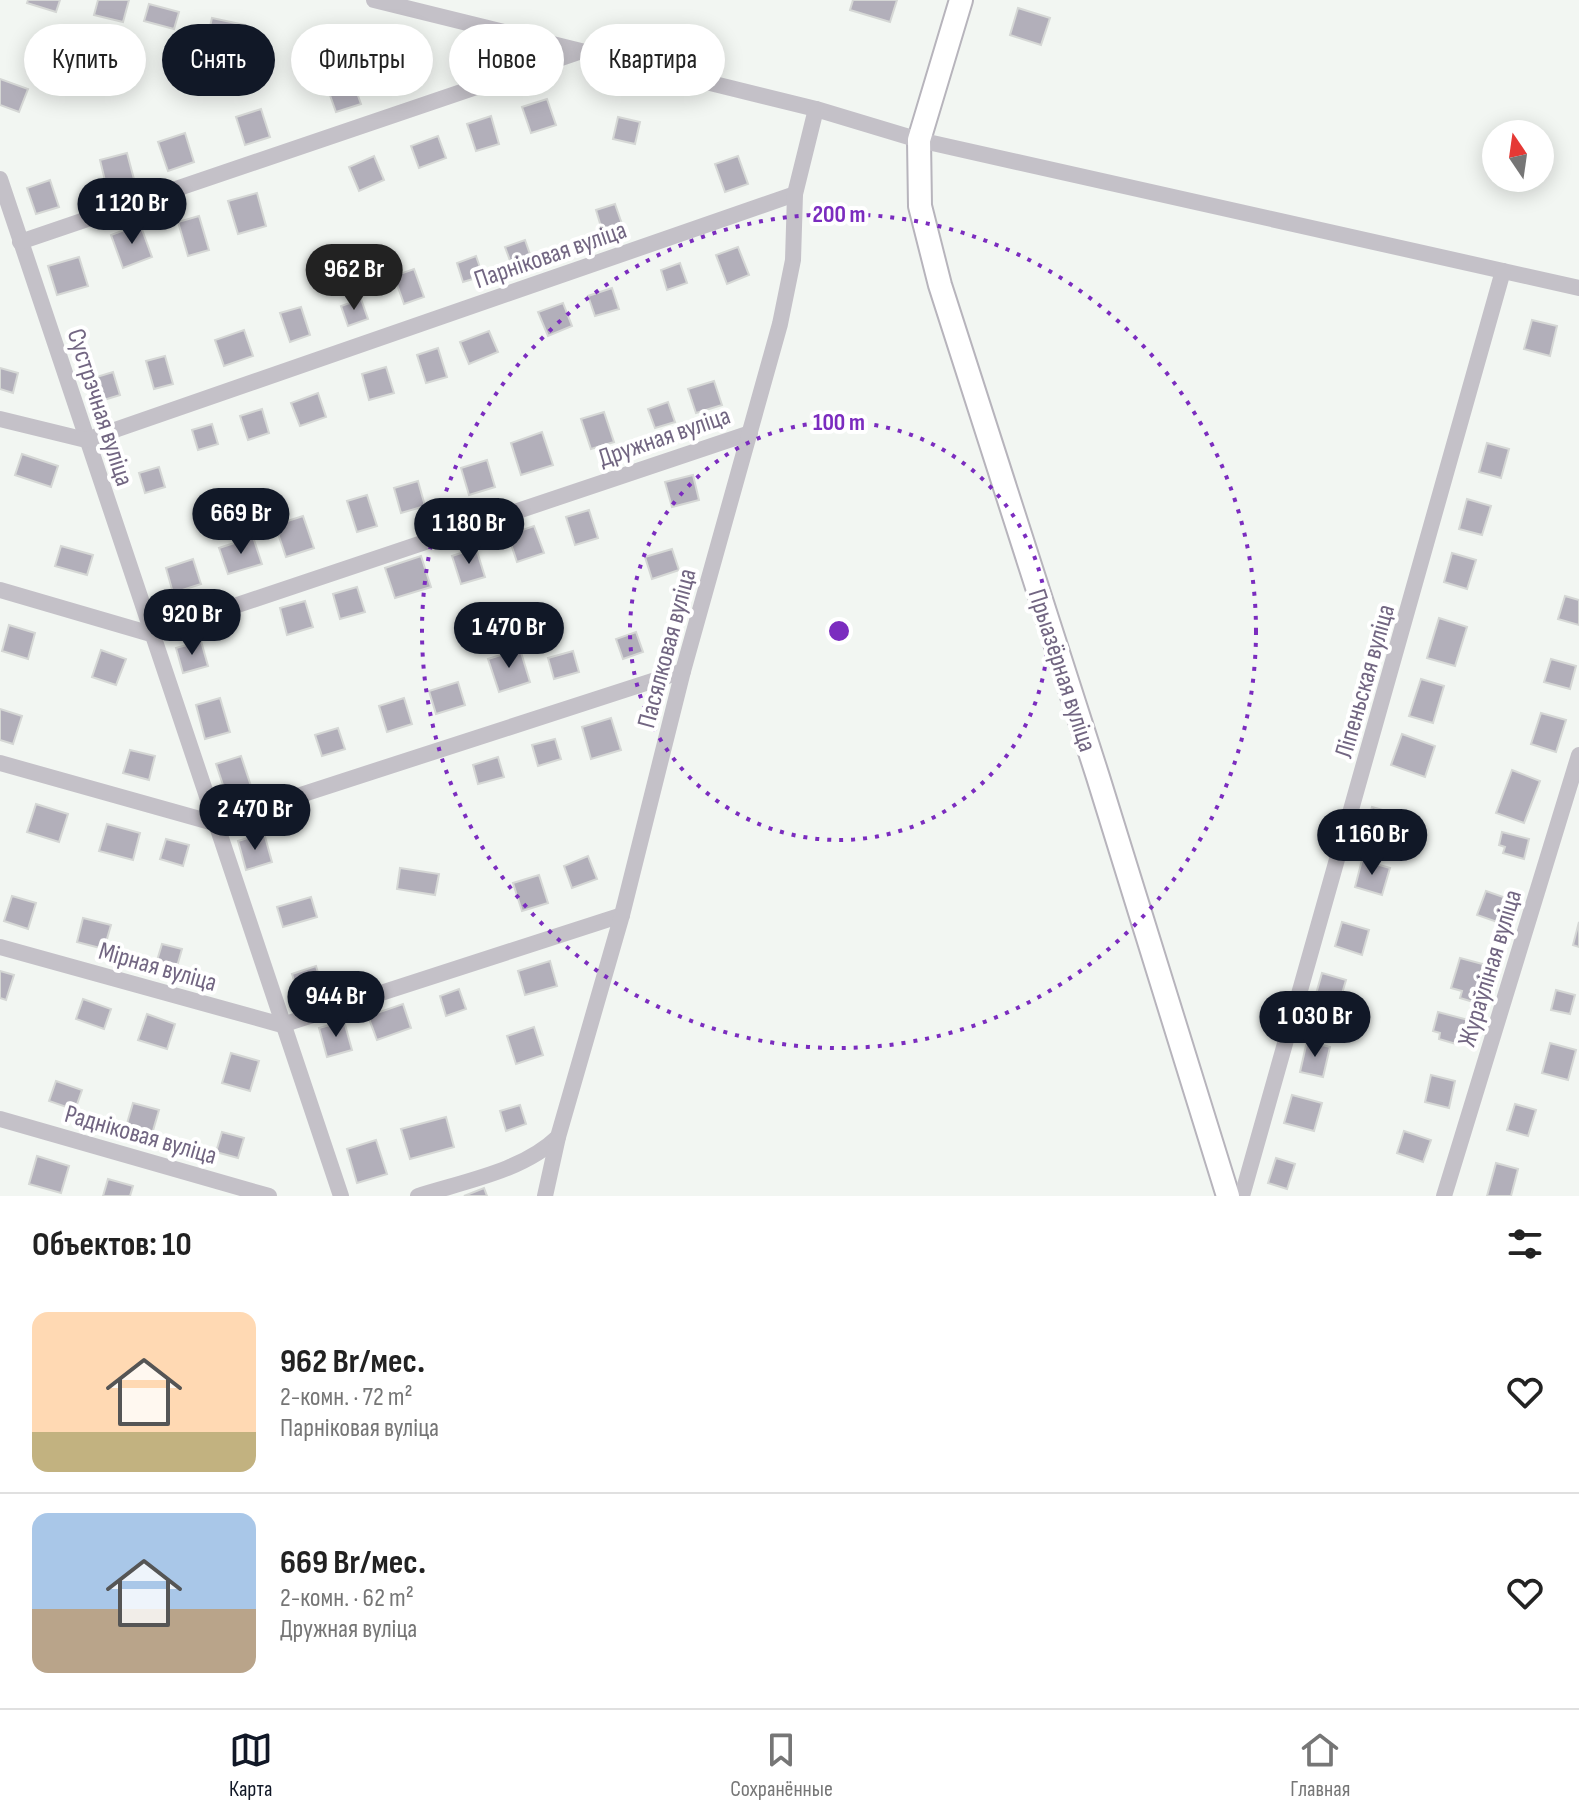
<!DOCTYPE html>
<html lang="ru">
<head>
<meta charset="utf-8">
<style>
	:root { --surface:#fff; --page:#f2f2f2; --text:#222; --muted:#767676; --line:#e0e0e0; --accent:#111827 }
	body { margin:0; font-family:"Sofia Sans Condensed",sans-serif; background:var(--page); color:var(--text); height:100vh; display:flex; flex-direction:column; font-size:30px; white-space:nowrap }
	* { box-sizing:border-box; margin:0 }
	p { font-size:26px; color:var(--muted) }
	.icon { flex:none; width:44px; height:44px; fill:none; stroke:currentColor; stroke-width:2; stroke-linecap:round; stroke-linejoin:round }
	.map { position:relative; height:1196px; overflow:hidden }
	.side { display:flex; flex-direction:column; background:var(--surface); flex:1 }
	.side>* { flex:none }
	.hud { position:absolute; left:24px; top:24px; width:800px; height:72px; display:flex; gap:16px }
	.needle { width:52px; rotate:347deg }
	.tools { position:absolute; left:1482px; top:120px; display:grid; gap:16px }
	.tools a { display:grid; place-items:center; width:72px; height:72px; border-radius:50%; background:var(--surface); box-shadow:0 4px 20px #0003; font-size:40px }
	.price { position:absolute; translate:-50% -68px; padding:0 18px; border-radius:28px; background:var(--accent); color:#fff; font-size:26px; line-height:52px; filter:drop-shadow(0 2px 4px #0008) }
	.price::after { content:''; position:absolute; left:50%; top:48px; width:24px; height:18px; margin-left:-12px; background:inherit; clip-path:polygon(0 0,100% 0,50% 100%) }
	.price.selected { background:#222; color:#fff }
	ul { padding:0; list-style:none }
	li { display:flex; align-items:center; gap:24px; height:200px; padding:0 32px }
	li+li { border-top:2px solid var(--line) }
	li span { display:grid; place-items:center; flex:none; width:224px; height:160px; border-radius:16px; color:#555 }
	li>.icon { margin-inline-start:auto }
	span .icon { width:96px; height:96px; fill:#fffc; stroke-width:1 }
	li b { font-size:34px }
	h2 { display:flex; justify-content:space-between; align-items:center; height:96px; padding:0 32px; font-size:34px }
	.tag { padding:0 28px; border-radius:36px; background:var(--surface); box-shadow:0 4px 20px #0003; font-size:28px; line-height:72px }
	.tag.selected { background:var(--accent); color:#fff }
	.tabs { display:flex; justify-content:space-around; align-items:center; height:112px; border-top:2px solid var(--line); background:var(--surface); font-size:22px; color:var(--muted) }
	.tabs a { display:grid; justify-items:center; gap:4px }
	.tabs .selected { color:var(--accent) }
	.map>svg:first-child { display:block }
</style>
</head>
<body>
<div class="map">
<svg width="1579" height="1196" viewBox="0 0 1579 1196">
	<rect width="100%" height="100%" fill="#f2f6f2"/>
	<g fill="#b2afba" stroke="#d5d7d5" stroke-width="2">
		<path d="M28,0H60L56,12L27,3Z"/>
		<path d="M98,0H129L123,22L94,15Z"/>
		<path d="M853,0H897L890,22L850,10Z"/>
		<path d="M149,4L179,12L174,29L144,21Z"/>
		<path d="M1018,8L1050,18L1041,45L1010,35Z"/>
		<path d="M212,18L245,25L238,55L205,47Z"/>
		<path d="M0,79L28,89L19,112L0,105Z"/>
		<path d="M352,79L361,104L336,112L327,87Z"/>
		<path d="M547,99L556,125L531,133L522,107Z"/>
		<path d="M261,109L270,137L245,145L236,117Z"/>
		<path d="M491,116L499,144L476,151L467,124Z"/>
		<path d="M618,117L640,122L635,144L613,139Z"/>
		<path d="M185,133L194,162L168,171L158,142Z"/>
		<path d="M438,136L446,158L419,168L411,146Z"/>
		<path d="M127,153L135,183L107,189L100,160Z"/>
		<path d="M374,156L384,180L359,191L349,167Z"/>
		<path d="M738,156L748,184L725,192L715,164Z"/>
		<path d="M50,180L59,207L36,214L27,188Z"/>
		<path d="M257,193L266,226L238,234L228,201Z"/>
		<path d="M615,204L622,224L602,230L596,210Z"/>
		<path d="M199,216L209,250L188,256L178,222Z"/>
		<path d="M140,224L152,257L123,268L111,235Z"/>
		<path d="M525,240L532,260L512,266L505,247Z"/>
		<path d="M738,247L749,275L727,284L716,255Z"/>
		<path d="M476,256L483,276L463,282L457,263Z"/>
		<path d="M79,257L88,286L57,295L48,266Z"/>
		<path d="M680,263L687,283L667,290L661,270Z"/>
		<path d="M414,269L424,297L404,304L394,276Z"/>
		<path d="M612,288L619,309L595,316L588,296Z"/>
		<path d="M361,299L368,319L348,326L341,306Z"/>
		<path d="M563,303L572,326L548,336L538,312Z"/>
		<path d="M301,307L310,335L290,342L280,313Z"/>
		<path d="M1532,320L1557,326L1550,356L1524,349Z"/>
		<path d="M244,330L253,356L224,366L215,340Z"/>
		<path d="M489,331L498,352L469,364L460,342Z"/>
		<path d="M438,348L447,377L426,383L417,355Z"/>
		<path d="M165,356L173,384L154,389L146,361Z"/>
		<path d="M386,367L394,393L369,400L362,374Z"/>
		<path d="M0,368L18,373L13,393L0,389Z"/>
		<path d="M113,372L120,395L94,403L87,380Z"/>
		<path d="M714,381L722,405L696,413L688,389Z"/>
		<path d="M318,393L326,417L300,426L291,403Z"/>
		<path d="M668,402L675,422L655,428L648,409Z"/>
		<path d="M262,409L269,433L248,440L240,416Z"/>
		<path d="M604,412L614,442L591,449L581,419Z"/>
		<path d="M212,424L218,444L198,450L192,430Z"/>
		<path d="M542,432L553,465L521,475L511,443Z"/>
		<path d="M1487,443L1509,449L1501,478L1479,472Z"/>
		<path d="M22,454L58,466L51,487L15,475Z"/>
		<path d="M487,460L495,487L469,495L461,468Z"/>
		<path d="M159,467L165,487L145,493L139,473Z"/>
		<path d="M693,475L699,500L672,507L665,482Z"/>
		<path d="M418,481L425,506L401,513L394,488Z"/>
		<path d="M367,495L377,526L357,532L347,501Z"/>
		<path d="M1467,499L1491,506L1482,535L1459,529Z"/>
		<path d="M589,510L598,538L575,545L566,517Z"/>
		<path d="M303,516L314,548L286,557L275,525Z"/>
		<path d="M534,526L544,553L517,562L508,535Z"/>
		<path d="M253,537L262,564L228,574L219,548Z"/>
		<path d="M61,546L93,555L87,575L55,566Z"/>
		<path d="M476,548L485,577L461,584L452,556Z"/>
		<path d="M672,549L679,570L652,579L645,557Z"/>
		<path d="M1452,553L1476,560L1467,589L1444,582Z"/>
		<path d="M421,556L431,587L395,598L385,568Z"/>
		<path d="M193,559L201,584L173,593L166,568Z"/>
		<path d="M357,587L365,612L340,619L333,594Z"/>
		<path d="M1565,596L1579,600V625L1558,619Z"/>
		<path d="M305,601L313,627L287,635L280,608Z"/>
		<path d="M1439,618L1467,627L1455,666L1427,658Z"/>
		<path d="M9,625L35,633L28,659L2,651Z"/>
		<path d="M636,632L643,652L623,659L616,639Z"/>
		<path d="M201,641L208,666L183,673L176,648Z"/>
		<path d="M520,649L530,682L499,692L488,659Z"/>
		<path d="M101,650L126,659L116,685L92,677Z"/>
		<path d="M573,651L579,672L554,679L548,658Z"/>
		<path d="M1551,659L1576,666L1570,689L1544,682Z"/>
		<path d="M1421,679L1444,686L1433,723L1409,716Z"/>
		<path d="M458,682L465,705L436,714L429,691Z"/>
		<path d="M220,698L230,732L205,739L196,705Z"/>
		<path d="M404,698L412,724L387,732L379,706Z"/>
		<path d="M0,709L22,716L13,744L0,740Z"/>
		<path d="M1541,713L1566,720L1556,752L1531,744Z"/>
		<path d="M611,718L621,750L591,759L582,727Z"/>
		<path d="M338,728L345,749L322,756L315,735Z"/>
		<path d="M1402,734L1435,746L1425,777L1391,765Z"/>
		<path d="M555,739L561,759L538,766L532,745Z"/>
		<path d="M130,750L155,756L149,780L123,773Z"/>
		<path d="M241,756L251,786L226,794L216,764Z"/>
		<path d="M498,757L504,777L478,784L473,765Z"/>
		<path d="M1512,770L1540,781L1524,823L1496,813Z"/>
		<path d="M36,804L68,814L59,842L27,832Z"/>
		<path d="M1372,807L1400,815L1393,840L1365,831Z"/>
		<path d="M107,824L140,833L133,860L99,851Z"/>
		<path d="M1502,832L1529,839L1524,859L1503,853L1505,847L1499,845Z"/>
		<path d="M264,833L272,862L246,870L238,841Z"/>
		<path d="M166,839L189,845L183,866L160,859Z"/>
		<path d="M588,856L597,879L572,888L564,866Z"/>
		<path d="M1362,860L1390,868L1382,895L1355,887Z"/>
		<path d="M400,868L439,874L435,895L397,889Z"/>
		<path d="M539,875L548,903L522,911L513,883Z"/>
		<path d="M1486,891L1509,899L1500,923L1477,915Z"/>
		<path d="M12,896L36,903L28,929L4,921Z"/>
		<path d="M311,897L317,917L283,927L277,907Z"/>
		<path d="M83,918L111,925L104,949L77,942Z"/>
		<path d="M1342,922L1369,930L1362,955L1335,946Z"/>
		<path d="M1579,922V947L1573,945Z"/>
		<path d="M162,944L182,949L176,970L156,964Z"/>
		<path d="M1460,958L1490,966L1480,1004L1460,998L1462,991L1451,988Z"/>
		<path d="M550,961L557,986L525,995L518,971Z"/>
		<path d="M316,966L323,989L299,996L292,974Z"/>
		<path d="M0,971L14,975L6,1000L0,998Z"/>
		<path d="M1322,973L1346,980L1336,1014L1312,1008Z"/>
		<path d="M459,989L466,1009L446,1016L440,996Z"/>
		<path d="M1556,990L1575,995L1570,1014L1551,1010Z"/>
		<path d="M83,999L111,1009L104,1029L76,1019Z"/>
		<path d="M403,1004L411,1028L377,1040L368,1016Z"/>
		<path d="M1438,1012L1472,1021L1468,1034L1459,1032L1456,1044L1439,1039L1440,1033L1433,1031Z"/>
		<path d="M147,1014L175,1024L167,1049L138,1040Z"/>
		<path d="M344,1021L352,1050L327,1057L319,1028Z"/>
		<path d="M534,1027L543,1055L516,1064L507,1036Z"/>
		<path d="M1307,1041L1330,1047L1323,1077L1300,1072Z"/>
		<path d="M1550,1043L1576,1050L1568,1080L1542,1073Z"/>
		<path d="M231,1053L259,1061L250,1091L222,1083Z"/>
		<path d="M1431,1075L1455,1081L1449,1108L1425,1102Z"/>
		<path d="M56,1081L82,1090L75,1110L49,1101Z"/>
		<path d="M1292,1095L1322,1103L1314,1131L1284,1123Z"/>
		<path d="M133,1103L159,1110L152,1134L126,1127Z"/>
		<path d="M1515,1104L1536,1110L1528,1136L1507,1130Z"/>
		<path d="M520,1105L526,1124L506,1131L500,1111Z"/>
		<path d="M446,1117L454,1147L410,1159L401,1129Z"/>
		<path d="M1404,1131L1431,1140L1423,1162L1397,1153Z"/>
		<path d="M222,1132L244,1138L238,1158L216,1152Z"/>
		<path d="M376,1140L387,1174L357,1183L347,1149Z"/>
		<path d="M37,1156L69,1166L61,1193L29,1184Z"/>
		<path d="M1276,1158L1295,1164L1287,1189L1268,1183Z"/>
		<path d="M1496,1163L1518,1169L1511,1196H1487Z"/>
		<path d="M108,1179L133,1186L130,1196H103Z"/>
		<path d="M484,1188L487,1196H464Z"/>
	</g>
	<g fill="none" stroke-linecap="round" stroke-linejoin="round">
		<g stroke="#b7b4bc" stroke-width="26">
			<path id="secondary" d="M961,0L919,140L920,206L940,285L1098,777L1228,1196"/>
		</g>
		<g stroke="#c4c1c8" stroke-width="16">
			<path d="M374,0L816,109L919,140L1579,288"/>
			<path d="M0,179L341,1196"/>
			<path d="M20,242L579,52"/>
			<path d="M0,419L86,440L795,194"/>
			<path d="M0,590L151,634L750,433"/>
			<path d="M0,763L214,823L683,671"/>
			<path d="M0,947L282,1025L622,915"/>
			<path d="M0,1119L269,1196"/>
			<path d="M418,1196C465,1181 523,1171 558,1137"/>
			<path d="M545,1196L558,1137L622,915L683,671L780,324L793,260L795,194L816,109"/>
			<path d="M1242,1196L1503,271"/>
			<path d="M1444,1196L1579,755"/>
		</g>
		<use href="#secondary" stroke="#fff" stroke-width="22"/>
	</g>
	<g fill="none" stroke="#7b2cbf" stroke-width="4" stroke-dasharray="4 8">
		<circle cx="839" cy="631" r="209"/>
		<circle cx="839" cy="631" r="417"/>
	</g>
	<g text-anchor="middle" stroke-width="8" stroke-linejoin="round" paint-order="stroke">
		<g font-size="26" fill="#726682" stroke="#fff">
			<text transform="translate(550 254) rotate(-19)" y="9">Парніковая вуліца</text>
			<text transform="translate(101 407) rotate(72)" y="9">Сустрэчная вуліца</text>
			<text transform="translate(664 436) rotate(-19)" y="9">Дружная вуліца</text>
			<text transform="translate(666 648) rotate(-75)" y="9">Пасялковая вуліца</text>
			<text transform="translate(1063 670) rotate(72)" y="9">Прыазёрная вуліца</text>
			<text transform="translate(1364 681) rotate(-74)" y="9">Ліпеньская вуліца</text>
			<text transform="translate(158 966) rotate(16)" y="9">Мірная вуліца</text>
			<text transform="translate(1489 968) rotate(-73)" y="9">Жураўліная вуліца</text>
			<text transform="translate(141 1134) rotate(16)" y="9">Радніковая вуліца</text>
		</g>
	</g>
	<circle cx="839" cy="631" r="12" fill="#7b2cbf" stroke="#fff" stroke-width="4"/>
	<g font-size="24" text-anchor="middle" font-weight="bold" fill="#7b2cbf" stroke="#fff" stroke-width="8" stroke-linejoin="round" paint-order="stroke">
		<text x="839" y="222">200 m</text>
		<text x="839" y="430">100 m</text>
	</g>
</svg>
<div class="tools">
<a><svg class="needle" viewBox="-14 -14 28 28"><path d="M0-13l5 13h-10z" fill="#e53935"/><path d="M0 13l5-13h-10z" fill="#767676"/></svg></a>
</div>
<b class="price" style="left:132px;top:246px">1 120 Br</b>
<b class="price selected" style="left:354px;top:312px">962 Br</b>
<b class="price" style="left:241px;top:556px">669 Br</b>
<b class="price" style="left:469px;top:566px">1 180 Br</b>
<b class="price" style="left:192px;top:657px">920 Br</b>
<b class="price" style="left:509px;top:670px">1 470 Br</b>
<b class="price" style="left:255px;top:852px">2 470 Br</b>
<b class="price" style="left:1372px;top:877px">1 160 Br</b>
<b class="price" style="left:336px;top:1039px">944 Br</b>
<b class="price" style="left:1315px;top:1059px">1 030 Br</b>
<div class="hud">
<a class="tag">Купить</a>
<a class="tag selected">Снять</a>
<a class="tag">Фильтры</a>
<a class="tag">Новое</a>
<a class="tag">Квартира</a>
</div>
</div>
<section class="side">
<h2>Объектов: 10<svg class="icon" aria-label="filters" viewBox="0 0 24 24"><path d="M4 7h16M4 17h16"/><circle cx="9" cy="7" r="2"/><circle cx="15" cy="17" r="2"/></svg></h2>
<ul>
<li><span style="background:linear-gradient(#ffd9b3 75%,#c2b280 0)"><svg class="icon" aria-label="home" viewBox="0 0 24 24"><path d="M3 11l9-7 9 7M6 9v11h12V9"/></svg></span><div><b>962 Br/мес.</b><p>2-комн. · 72 m²</p><p>Парніковая вуліца</p></div><svg class="icon" aria-label="heart" viewBox="0 0 24 24"><path d="M12 20l-8-8c-3-5 5-10 8-4 3-6 11-1 8 4z"/></svg></li>
<li><span style="background:linear-gradient(#a9c7e8 60%,#b9a48a 0)"><svg class="icon" aria-label="home" viewBox="0 0 24 24"><path d="M3 11l9-7 9 7M6 9v11h12V9"/></svg></span><div><b>669 Br/мес.</b><p>2-комн. · 62 m²</p><p>Дружная вуліца</p></div><svg class="icon" aria-label="heart" viewBox="0 0 24 24"><path d="M12 20l-8-8c-3-5 5-10 8-4 3-6 11-1 8 4z"/></svg></li>
</ul>
</section>
<nav class="tabs">
<a class="selected"><svg class="icon" aria-label="map" viewBox="0 0 24 24"><path d="M3 6l6-2 6 2 6-2v14l-6 2-6-2-6 2zM9 4v14M15 6v14"/></svg>Карта</a>
<a><svg class="icon" aria-label="saved" viewBox="0 0 24 24"><path d="M7 4h10v16l-5-4-5 4z"/></svg>Сохранённые</a>
<a><svg class="icon" aria-label="home" viewBox="0 0 24 24"><path d="M3 11l9-7 9 7M6 9v11h12V9"/></svg>Главная</a>
</nav>
</body>
</html>
